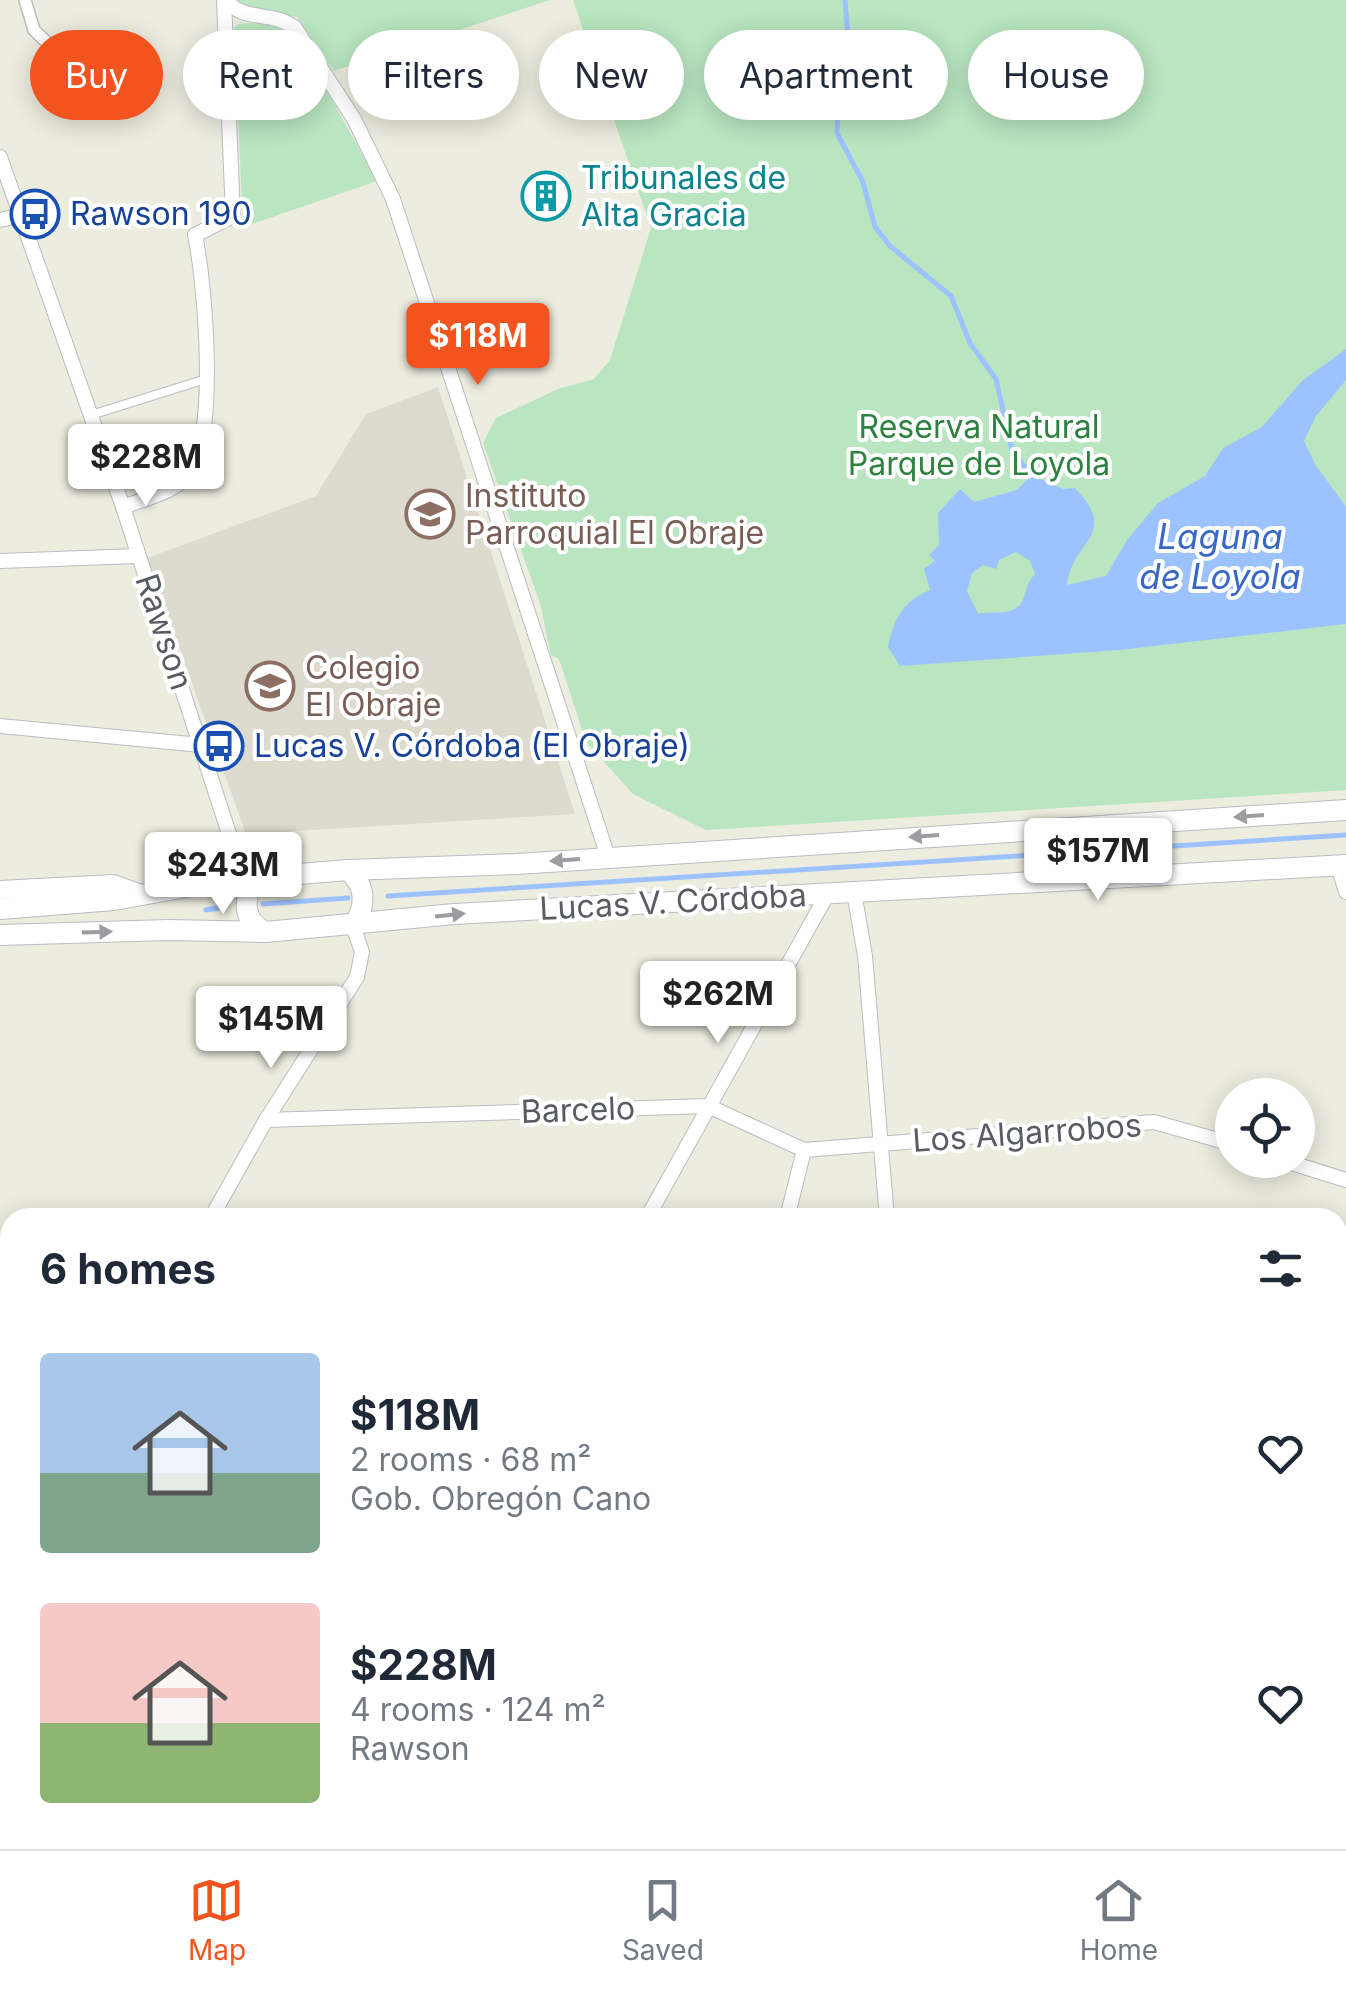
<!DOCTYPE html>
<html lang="en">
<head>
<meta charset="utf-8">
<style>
	:root { --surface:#fff; --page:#f6f6f7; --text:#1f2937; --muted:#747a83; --line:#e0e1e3; --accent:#f2531f }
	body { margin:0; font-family:Inter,sans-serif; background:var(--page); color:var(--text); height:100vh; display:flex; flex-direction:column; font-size:38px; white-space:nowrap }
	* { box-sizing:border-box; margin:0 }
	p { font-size:32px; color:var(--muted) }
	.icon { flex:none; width:55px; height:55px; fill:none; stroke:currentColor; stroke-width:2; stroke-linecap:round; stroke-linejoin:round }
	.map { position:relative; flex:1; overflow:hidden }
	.drawer { position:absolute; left:0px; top:1208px; width:1348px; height:642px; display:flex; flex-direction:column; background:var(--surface); border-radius:30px 30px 0 0; box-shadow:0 5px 25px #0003 }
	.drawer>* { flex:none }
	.guide { position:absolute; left:30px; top:30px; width:1288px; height:90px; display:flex; gap:20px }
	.buttons { position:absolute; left:1215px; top:1078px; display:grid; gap:20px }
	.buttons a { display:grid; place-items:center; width:100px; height:100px; border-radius:50%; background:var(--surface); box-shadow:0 5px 25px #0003; font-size:50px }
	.price { position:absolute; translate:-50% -85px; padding:0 22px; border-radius:10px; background:#fff; color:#222; font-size:32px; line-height:65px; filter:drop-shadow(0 2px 5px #0008) }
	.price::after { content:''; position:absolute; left:50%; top:60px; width:30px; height:22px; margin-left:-15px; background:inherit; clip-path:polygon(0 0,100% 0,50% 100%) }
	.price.current { background:var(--accent); color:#fff }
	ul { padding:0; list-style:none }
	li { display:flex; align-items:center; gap:30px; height:250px; padding:0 40px }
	li span { display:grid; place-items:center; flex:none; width:280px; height:200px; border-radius:10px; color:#555 }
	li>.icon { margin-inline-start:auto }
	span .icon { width:120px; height:120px; fill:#fffc; stroke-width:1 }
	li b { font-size:42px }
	h2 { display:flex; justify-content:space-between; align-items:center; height:120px; padding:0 40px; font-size:42px }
	.pill { padding:0 35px; border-radius:45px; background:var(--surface); box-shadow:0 5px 25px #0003; font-size:35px; line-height:90px }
	.pill.current { background:var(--accent); color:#fff }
	.tab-bar { display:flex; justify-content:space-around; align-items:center; height:140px; border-top:2px solid var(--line); background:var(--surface); font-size:28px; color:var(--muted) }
	.tab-bar a { display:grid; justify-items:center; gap:5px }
	.tab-bar .current { color:var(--accent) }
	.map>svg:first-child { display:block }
</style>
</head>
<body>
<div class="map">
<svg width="1346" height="1849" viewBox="0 0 1346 1849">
	<rect width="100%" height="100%" fill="#ececdf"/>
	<path fill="#dcdbce" d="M438,387L575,814L246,834L147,558L316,496L366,414Z"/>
	<g fill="#b9e6c1">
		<path d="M234,0H550L334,71L297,17L247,8Z"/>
		<path d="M573,0H1346V790L706,830L633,794L586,742L559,659L551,655L540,603L483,443L496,418L558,389L594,379L610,360L651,228Z"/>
		<path d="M266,22L287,31L300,43L377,181L243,227L234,29L238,24Z"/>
	</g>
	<path fill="#9cc3ff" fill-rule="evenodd" d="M1346,349V380L1316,416L1304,441L1315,464L1346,507V624L1119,650L900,666L888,647C894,619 903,601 930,590L924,569L935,561L929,555L939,545L938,513L960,489L974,502L1017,490L1031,475L1063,489L1075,488C1121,536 1071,541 1067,585L1106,576L1127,540L1158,503L1205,476L1223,448L1262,427L1302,381ZM1016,552L1030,561L1035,574C1027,583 1028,586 1024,597C1017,618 994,610 978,614L967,591L972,573L983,565L996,569L999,560Z"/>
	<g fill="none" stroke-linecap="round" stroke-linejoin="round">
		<g stroke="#9cc3ff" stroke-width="5">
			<path d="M845,0L848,37L841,56L837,133L863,182L875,227L890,246L951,296L970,343L996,379L1012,450L1034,480"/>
			<path d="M388,896L1346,835"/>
			<path d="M263,904L348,898"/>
			<path d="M206,910L223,907"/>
		</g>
		<g stroke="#babcc2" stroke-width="10">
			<path id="service" d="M91,415L206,379"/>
		</g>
		<g stroke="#babcc2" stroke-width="14">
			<path id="pedestrian" d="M25,0L34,30L111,104"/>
		</g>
		<g stroke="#babcc2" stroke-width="16">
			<g id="minor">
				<path d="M226,0C244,23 273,10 295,28L354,119L393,199L608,857"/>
				<path d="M0,157L123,507L233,846L254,877"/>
				<path d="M0,220L18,216"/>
				<path d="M123,507C145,498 176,493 190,472C218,433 205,283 195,235L233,216L224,0"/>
				<path d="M0,561L138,556"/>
				<path d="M0,726L201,745"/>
				<path d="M1338,865L1346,892"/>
				<path d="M854,892L865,956L887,1218"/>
				<path d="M266,1120L708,1106L804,1150L1154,1122L1232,1144"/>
				<path d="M1282,1160L1346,1180"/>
				<path d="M211,1218L266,1120L357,977L362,952L353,926"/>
				<path d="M647,1218L828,893"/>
				<path d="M787,1218L804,1150"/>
				<path d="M0,1272H10"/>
				<path d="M1338,1422L1346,1425"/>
				<path d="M0,1550L10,1549"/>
				<path d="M1338,1629L1346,1632"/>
				<path d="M1338,1830L1346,1833"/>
				<path d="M101,1840L103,1849"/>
				<path d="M315,1840L317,1849"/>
				<path d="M353,1840L381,1849"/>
				<path d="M956,1840L957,1849"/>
				<path d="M0,1844L18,1840"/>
				<path d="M639,1849L641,1840"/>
			</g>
		</g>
		<g stroke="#babcc2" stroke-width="20">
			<path id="tertiary" d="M0,890L113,884L138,893"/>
		</g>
		<g stroke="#babcc4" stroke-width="22">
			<g id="secondary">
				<path d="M348,870C367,886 366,907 353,926"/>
				<path d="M254,877C244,898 241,921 266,932"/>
				<path d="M0,909L114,900L225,880L348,870L517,864L1346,810"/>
				<path d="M0,935L169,930L266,932L454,914L1346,865"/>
			</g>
		</g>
		<use href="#service" stroke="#fff" stroke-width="8"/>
		<use href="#pedestrian" stroke="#fff" stroke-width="11"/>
		<use href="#minor" stroke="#fff" stroke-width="14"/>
		<use href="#tertiary" stroke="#fff" stroke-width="18"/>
		<use href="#secondary" stroke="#fff" stroke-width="20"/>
	</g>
	<defs><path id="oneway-solid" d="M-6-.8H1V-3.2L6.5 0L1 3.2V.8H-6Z" transform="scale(2.5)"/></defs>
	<g fill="#9b9da0">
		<use href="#oneway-solid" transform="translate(1249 816) rotate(176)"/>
		<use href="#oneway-solid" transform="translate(924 836) rotate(176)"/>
		<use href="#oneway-solid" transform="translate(565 860) rotate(176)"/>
		<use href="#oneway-solid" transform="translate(450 915) rotate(-6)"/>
		<use href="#oneway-solid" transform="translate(97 932) rotate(-2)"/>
	</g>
	<defs>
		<g id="building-ring" transform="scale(2.5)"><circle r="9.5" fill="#fff" stroke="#0f9aa8" stroke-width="1.5"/><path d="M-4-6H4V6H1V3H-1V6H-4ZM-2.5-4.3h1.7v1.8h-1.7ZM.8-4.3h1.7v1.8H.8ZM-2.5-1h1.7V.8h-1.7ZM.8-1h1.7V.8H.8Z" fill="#0f9aa8"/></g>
		<g id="bus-ring" transform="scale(2.5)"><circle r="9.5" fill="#fff" stroke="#1a4fb4" stroke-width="1.5"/><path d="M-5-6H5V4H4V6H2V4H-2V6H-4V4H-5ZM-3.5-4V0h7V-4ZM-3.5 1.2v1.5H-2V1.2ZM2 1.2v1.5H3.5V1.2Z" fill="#1a4fb4"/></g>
		<g id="school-ring" transform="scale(2.5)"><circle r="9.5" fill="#fff" stroke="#8d6e63" stroke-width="1.5"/><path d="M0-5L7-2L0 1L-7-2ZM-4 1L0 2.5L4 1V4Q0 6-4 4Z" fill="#8d6e63"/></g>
	</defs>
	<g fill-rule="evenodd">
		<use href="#building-ring" x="546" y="196"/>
		<use href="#bus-ring" x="35" y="214"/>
		<use href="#school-ring" x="430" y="514"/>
		<use href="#school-ring" x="270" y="686"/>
		<use href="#bus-ring" x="219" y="746"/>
	</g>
	<g text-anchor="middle" stroke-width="8" stroke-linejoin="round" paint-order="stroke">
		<g font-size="32" fill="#0d838f" stroke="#fff" text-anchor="start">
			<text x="581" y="189">Tribunales de<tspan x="581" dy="37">Alta Gracia</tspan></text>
		</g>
		<g font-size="32" fill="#164399" stroke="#fff" text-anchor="start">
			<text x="70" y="225">Rawson 190</text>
			<text x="254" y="757">Lucas V. Córdoba (El Obraje)</text>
		</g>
		<g font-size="32" fill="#2e8240" stroke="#fff">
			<text x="979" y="438">Reserva Natural<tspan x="979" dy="37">Parque de Loyola</tspan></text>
		</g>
		<g font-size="32" fill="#785e54" stroke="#fff" text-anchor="start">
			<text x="465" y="507">Instituto<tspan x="465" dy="37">Parroquial El Obraje</tspan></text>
			<text x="305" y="679">Colegio<tspan x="305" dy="37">El Obraje</tspan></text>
		</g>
		<g font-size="32" fill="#585b61" stroke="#fff">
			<text transform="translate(164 632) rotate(72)" y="11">Rawson</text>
			<text transform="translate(673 902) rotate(-3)" y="11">Lucas V. Córdoba</text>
			<text transform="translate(578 1110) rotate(-2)" y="11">Barcelo</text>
			<text transform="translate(1027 1133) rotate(-4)" y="11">Los Algarrobos</text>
		</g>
		<g font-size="35" font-style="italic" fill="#3967c8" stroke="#fff">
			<text x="1220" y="549">Laguna<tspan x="1220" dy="40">de Loyola</tspan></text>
		</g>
	</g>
</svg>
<div class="buttons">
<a><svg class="icon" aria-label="locate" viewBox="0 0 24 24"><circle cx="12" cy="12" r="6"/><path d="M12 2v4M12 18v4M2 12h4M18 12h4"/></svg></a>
</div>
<b class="price current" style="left:478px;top:388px">$118M</b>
<b class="price" style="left:146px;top:509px">$228M</b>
<b class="price" style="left:1098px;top:903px">$157M</b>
<b class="price" style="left:223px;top:917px">$243M</b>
<b class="price" style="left:718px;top:1046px">$262M</b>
<b class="price" style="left:271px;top:1071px">$145M</b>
<div class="guide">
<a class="pill current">Buy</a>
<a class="pill">Rent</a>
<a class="pill">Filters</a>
<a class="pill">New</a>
<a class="pill">Apartment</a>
<a class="pill">House</a>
</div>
<section class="drawer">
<h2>6 homes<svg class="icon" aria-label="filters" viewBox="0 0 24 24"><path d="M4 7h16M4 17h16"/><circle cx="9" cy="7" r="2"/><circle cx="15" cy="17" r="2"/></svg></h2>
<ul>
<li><span style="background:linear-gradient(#a9c7e8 60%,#7fa58c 0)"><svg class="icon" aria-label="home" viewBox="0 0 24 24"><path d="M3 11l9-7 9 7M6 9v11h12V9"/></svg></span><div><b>$118M</b><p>2 rooms · 68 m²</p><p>Gob. Obregón Cano</p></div><svg class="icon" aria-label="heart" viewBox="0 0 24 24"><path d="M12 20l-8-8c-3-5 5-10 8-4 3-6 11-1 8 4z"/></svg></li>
<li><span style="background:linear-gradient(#f6c9c9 60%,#8fb573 0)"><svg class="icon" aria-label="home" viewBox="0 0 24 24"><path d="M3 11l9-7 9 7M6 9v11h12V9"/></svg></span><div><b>$228M</b><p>4 rooms · 124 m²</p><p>Rawson</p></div><svg class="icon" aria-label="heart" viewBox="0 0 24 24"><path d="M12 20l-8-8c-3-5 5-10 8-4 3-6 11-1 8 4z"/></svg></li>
</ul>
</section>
</div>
<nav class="tab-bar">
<a class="current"><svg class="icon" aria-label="map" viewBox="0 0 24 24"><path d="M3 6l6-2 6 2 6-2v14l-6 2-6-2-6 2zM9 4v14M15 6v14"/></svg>Map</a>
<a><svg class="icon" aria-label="saved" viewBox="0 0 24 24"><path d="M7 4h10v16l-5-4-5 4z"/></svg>Saved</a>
<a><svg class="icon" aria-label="home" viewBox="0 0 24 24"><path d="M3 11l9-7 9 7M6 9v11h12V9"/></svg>Home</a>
</nav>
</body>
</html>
